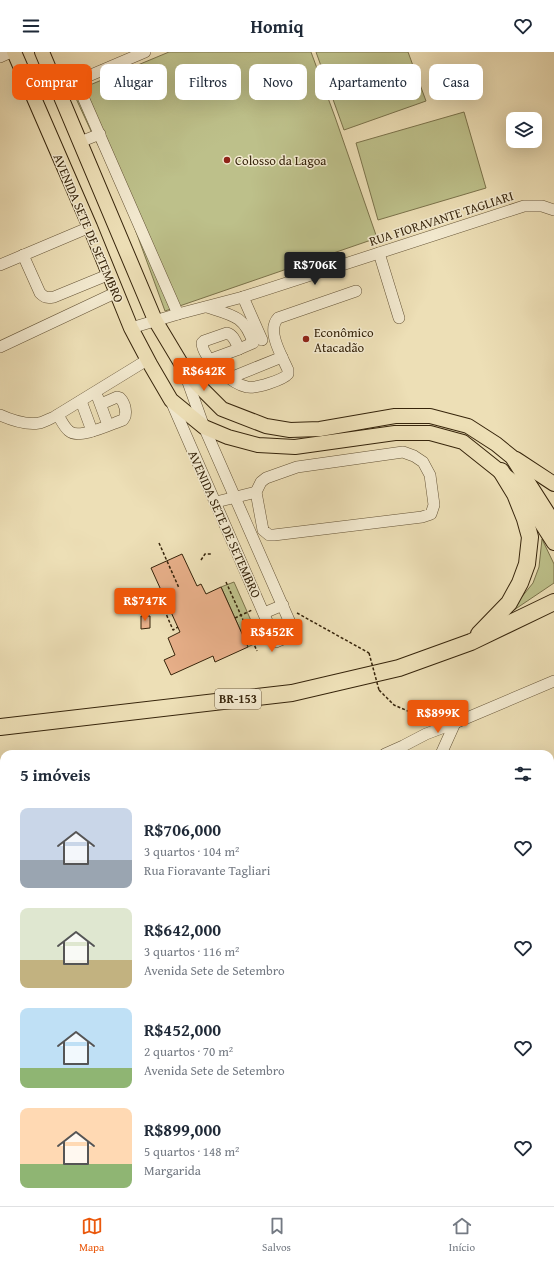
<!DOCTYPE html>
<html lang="pt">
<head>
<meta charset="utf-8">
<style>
	:root { --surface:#fff; --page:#f2f2f3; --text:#1f2937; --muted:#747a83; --line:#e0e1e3; --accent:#ea580c }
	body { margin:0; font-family:"Gentium Book Plus",serif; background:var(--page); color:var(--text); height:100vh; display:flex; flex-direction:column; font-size:15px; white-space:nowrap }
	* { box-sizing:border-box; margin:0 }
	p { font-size:13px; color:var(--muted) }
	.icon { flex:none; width:22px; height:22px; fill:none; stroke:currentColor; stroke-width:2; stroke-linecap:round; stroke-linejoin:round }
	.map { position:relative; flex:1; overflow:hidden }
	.panel { position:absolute; left:0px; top:698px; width:554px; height:456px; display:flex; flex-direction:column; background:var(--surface); border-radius:12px 12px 0 0; box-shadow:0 4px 16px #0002 }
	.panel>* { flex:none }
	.banner { position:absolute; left:12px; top:12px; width:530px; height:36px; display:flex; gap:8px }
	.controls { position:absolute; left:506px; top:60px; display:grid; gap:8px }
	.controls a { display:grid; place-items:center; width:36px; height:36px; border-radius:8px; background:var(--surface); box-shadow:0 4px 16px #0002; font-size:20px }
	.price { position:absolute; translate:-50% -34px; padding:0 9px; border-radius:4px; background:var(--accent); color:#fff; font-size:13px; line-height:26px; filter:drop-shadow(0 1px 2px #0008) }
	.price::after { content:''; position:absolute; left:50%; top:24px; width:12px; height:9px; margin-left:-6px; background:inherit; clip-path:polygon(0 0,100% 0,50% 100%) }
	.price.active { background:#222; color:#fff }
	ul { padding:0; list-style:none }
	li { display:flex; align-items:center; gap:12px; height:100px; padding:0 20px }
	li span { display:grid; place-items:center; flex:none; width:112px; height:80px; border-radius:8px; color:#555 }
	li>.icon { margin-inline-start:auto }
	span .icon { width:48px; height:48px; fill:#fffc; stroke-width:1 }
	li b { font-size:17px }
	h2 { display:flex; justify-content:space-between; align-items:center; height:48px; padding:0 20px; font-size:17px }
	.chip { padding:0 14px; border-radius:8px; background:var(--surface); box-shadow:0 4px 16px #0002; font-size:14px; line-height:36px }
	.chip.active { background:var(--accent); color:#fff }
	header { display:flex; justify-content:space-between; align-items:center; height:52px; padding:0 20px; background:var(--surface); font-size:18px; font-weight:600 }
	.dock { display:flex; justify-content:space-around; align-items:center; height:56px; border-top:1px solid var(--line); background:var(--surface); font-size:11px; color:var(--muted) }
	.dock a { display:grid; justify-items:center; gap:2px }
	.dock .active { color:var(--accent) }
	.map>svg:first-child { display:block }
</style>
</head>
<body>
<header><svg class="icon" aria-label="menu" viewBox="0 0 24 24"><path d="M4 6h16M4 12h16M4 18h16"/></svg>Homiq<svg class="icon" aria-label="heart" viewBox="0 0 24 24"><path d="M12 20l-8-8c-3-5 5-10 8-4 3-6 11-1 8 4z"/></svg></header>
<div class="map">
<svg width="554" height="1154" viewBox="0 0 554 1154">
	<rect width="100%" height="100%" fill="#eddfb6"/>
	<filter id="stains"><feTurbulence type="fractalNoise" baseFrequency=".005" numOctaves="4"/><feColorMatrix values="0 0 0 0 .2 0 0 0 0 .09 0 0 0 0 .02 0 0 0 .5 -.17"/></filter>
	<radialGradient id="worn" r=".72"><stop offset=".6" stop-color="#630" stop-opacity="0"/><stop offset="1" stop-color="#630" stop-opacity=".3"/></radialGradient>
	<g fill="#bdc08a" stroke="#7a724a">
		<path d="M169,0H311L335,65L377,186L165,259L120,136L91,79L73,40Z"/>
		<path d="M316,0H408L426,49L344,78Z"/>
		<path d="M464,60L486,136L378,168L356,91Z"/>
		<path d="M542,487L554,512V531L508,562L533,531L539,515Z"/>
		<path d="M234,530L260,589L248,595L221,535Z"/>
	</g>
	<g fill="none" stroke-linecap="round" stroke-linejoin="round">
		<g stroke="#737f71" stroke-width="2.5">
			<path d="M0,768L4,769"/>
			<path d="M550,1094L554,1095"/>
		</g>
	</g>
	<g fill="#e7af89" stroke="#36240b">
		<path d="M182,502L197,534L201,532L206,542L221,535L248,595L215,610L213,604L171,623L164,608L175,603L168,586L180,580L151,516Z"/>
		<path d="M141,564H150V576L141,577Z"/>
	</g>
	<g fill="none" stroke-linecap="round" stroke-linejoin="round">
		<g stroke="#645336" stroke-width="12">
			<g id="minor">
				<path d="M0,5L11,0"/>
				<path d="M76,29L178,262"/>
				<path d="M58,37L145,0"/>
				<path d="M80,90L100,82"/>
				<path d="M379,201L399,266"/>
				<path d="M23,203L40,241C45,246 47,246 54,245L110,222"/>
				<path d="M0,213L90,175"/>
				<path d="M243,245L262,288"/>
				<path d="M207,255C232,263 245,264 253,291L239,297C236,291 234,283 227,281L204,289L202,291C203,307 232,332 247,335C255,337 283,328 288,322V318C282,304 266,279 278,266L356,239"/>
				<path d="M131,276L178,262L243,245L524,154H542L554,158"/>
				<path d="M0,295L117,240"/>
				<path d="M209,308L239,297"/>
				<path d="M230,326L282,305"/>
				<path d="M98,346L108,373"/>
				<path d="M81,349L92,379"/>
				<path d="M171,349L276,590L295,582L204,375L184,319"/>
				<path d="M0,363C11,368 26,373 39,371C44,370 49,367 54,365L147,308"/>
				<path d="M58,363C61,368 64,375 69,379C79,388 111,372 123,368C128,362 125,351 120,346L117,345L101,352"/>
				<path d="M403,400L414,404L423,410L430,423L434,453L431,462L422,465L274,483H269L263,478L256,440L261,430L266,426L297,415Z"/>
				<path d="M216,450L256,440"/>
				<path d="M264,561L283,553"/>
				<path d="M385,702L403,694L426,682L455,671L554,629"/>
				<path d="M441,702L455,671"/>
				<path d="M550,746L554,743"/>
				<path d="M551,808L554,809"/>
				<path d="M0,865L4,869"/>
				<path d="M550,894L554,895"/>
				<path d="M0,1064L4,1058"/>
				<path d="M199,1150L206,1154"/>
				<path d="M437,1150V1154"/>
				<path d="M282,1154L283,1150"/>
				<path d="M356,1154V1150"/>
			</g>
		</g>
		<g stroke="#36240b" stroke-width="16">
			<g id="major">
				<path d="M14,0L90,175L131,276L150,312L171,348L204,375L228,385L258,393L295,395L395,381H430L463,390L512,429L524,444L554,491"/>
				<path d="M42,0L155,268L182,313L197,332L222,357L266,374L290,378L320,377L395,364H430L468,374L496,392L512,405L554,471"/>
				<path d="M516,407L554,432"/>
			</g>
		</g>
		<g stroke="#36240b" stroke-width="18">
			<g id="highway">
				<path d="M479,582L509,551L520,531L527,512L530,485L525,467L515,442L501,419"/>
				<path d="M0,675L292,641L399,616L471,590L554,550"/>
			</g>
		</g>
		<g stroke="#36240b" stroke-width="1.5" stroke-dasharray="3 2" stroke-linecap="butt">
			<path d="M159,491L179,536"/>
			<path d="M201,508L205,502H211"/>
			<path d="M226,530L257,599"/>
			<path d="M151,554L161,550L173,578L178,575"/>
			<path d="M297,561L369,601"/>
			<path d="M235,566L252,558"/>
			<path d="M379,638L394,653L431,669"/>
		</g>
		<use href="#minor" stroke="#f3ead0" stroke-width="11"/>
		<use href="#major" stroke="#eddfb6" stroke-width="14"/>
		<use href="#highway" stroke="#eddfb6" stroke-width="16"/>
		<path stroke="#36240b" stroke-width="1.5" stroke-dasharray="3 2" stroke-linecap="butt" d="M369,601L379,638"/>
	</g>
	<g fill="#8f2418" stroke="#f3ead0" stroke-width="1.5">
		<circle cx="227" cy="108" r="4"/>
		<circle cx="306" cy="287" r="4"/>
	</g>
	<g text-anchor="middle" stroke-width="3" stroke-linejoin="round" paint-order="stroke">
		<rect fill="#f3ead0" stroke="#6f5f46" stroke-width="1" x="215" y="637" width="46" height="20" rx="3"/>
		<g font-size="12" font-weight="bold" fill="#36240b">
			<text x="238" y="651">BR-153</text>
		</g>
		<g font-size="13" fill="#36240b" stroke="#f3ead0" text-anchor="start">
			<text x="235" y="113">Colosso da Lagoa</text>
			<text x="314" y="285">Econômico<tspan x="314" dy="15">Atacadão</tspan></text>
		</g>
		<g font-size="13" fill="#36240b" stroke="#f3ead0">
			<text transform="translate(441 166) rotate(-18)" y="5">RUA FIORAVANTE TAGLIARI</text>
			<text transform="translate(89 176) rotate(67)" y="5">AVENIDA SETE DE SETEMBRO</text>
			<text transform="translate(225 472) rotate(66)" y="5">AVENIDA SETE DE SETEMBRO</text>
		</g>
	</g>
	<rect width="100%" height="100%" filter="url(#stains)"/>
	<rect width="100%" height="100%" fill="url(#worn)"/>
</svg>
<div class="controls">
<a><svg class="icon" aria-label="layers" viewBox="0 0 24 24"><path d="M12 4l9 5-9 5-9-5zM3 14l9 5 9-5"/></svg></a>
</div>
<b class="price active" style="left:315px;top:234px">R$706K</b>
<b class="price" style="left:204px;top:340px">R$642K</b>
<b class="price" style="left:145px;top:570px">R$747K</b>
<b class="price" style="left:272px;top:601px">R$452K</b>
<b class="price" style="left:438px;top:682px">R$899K</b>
<div class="banner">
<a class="chip active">Comprar</a>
<a class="chip">Alugar</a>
<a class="chip">Filtros</a>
<a class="chip">Novo</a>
<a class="chip">Apartamento</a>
<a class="chip">Casa</a>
</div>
<section class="panel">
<h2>5 imóveis<svg class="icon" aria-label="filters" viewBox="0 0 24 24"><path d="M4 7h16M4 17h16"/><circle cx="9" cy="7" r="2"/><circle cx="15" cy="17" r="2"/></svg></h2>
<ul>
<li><span style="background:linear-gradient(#c9d6e8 65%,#9aa5b1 0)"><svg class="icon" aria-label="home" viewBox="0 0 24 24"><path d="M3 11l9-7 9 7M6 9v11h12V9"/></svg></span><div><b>R$706,000</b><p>3 quartos · 104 m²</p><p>Rua Fioravante Tagliari</p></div><svg class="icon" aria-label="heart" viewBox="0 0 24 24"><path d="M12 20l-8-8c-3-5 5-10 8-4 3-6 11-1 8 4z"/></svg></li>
<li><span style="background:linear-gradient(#dfe7d0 65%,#c2b280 0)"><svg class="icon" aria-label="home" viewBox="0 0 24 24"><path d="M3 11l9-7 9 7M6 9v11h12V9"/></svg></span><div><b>R$642,000</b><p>3 quartos · 116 m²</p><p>Avenida Sete de Setembro</p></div><svg class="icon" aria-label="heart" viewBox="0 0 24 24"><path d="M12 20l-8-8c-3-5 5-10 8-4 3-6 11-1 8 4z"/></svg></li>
<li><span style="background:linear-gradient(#bfe0f5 75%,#8fb573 0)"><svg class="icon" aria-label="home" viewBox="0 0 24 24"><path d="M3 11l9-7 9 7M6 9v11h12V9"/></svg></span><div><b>R$452,000</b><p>2 quartos · 70 m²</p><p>Avenida Sete de Setembro</p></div><svg class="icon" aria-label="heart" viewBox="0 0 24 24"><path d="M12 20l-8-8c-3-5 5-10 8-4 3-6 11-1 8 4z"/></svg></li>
<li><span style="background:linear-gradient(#ffd9b3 70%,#8fb573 0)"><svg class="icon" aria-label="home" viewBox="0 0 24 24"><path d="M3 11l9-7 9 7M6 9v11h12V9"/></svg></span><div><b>R$899,000</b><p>5 quartos · 148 m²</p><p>Margarida</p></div><svg class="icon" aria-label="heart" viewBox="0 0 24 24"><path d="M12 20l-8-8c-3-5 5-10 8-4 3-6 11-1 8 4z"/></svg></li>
</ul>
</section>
</div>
<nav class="dock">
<a class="active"><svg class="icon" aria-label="map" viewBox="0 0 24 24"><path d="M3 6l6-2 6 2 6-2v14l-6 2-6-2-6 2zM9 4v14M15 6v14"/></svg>Mapa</a>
<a><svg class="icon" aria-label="saved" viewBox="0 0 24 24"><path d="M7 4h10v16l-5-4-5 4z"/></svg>Salvos</a>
<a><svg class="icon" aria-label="home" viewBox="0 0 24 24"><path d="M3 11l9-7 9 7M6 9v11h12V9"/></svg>Início</a>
</nav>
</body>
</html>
